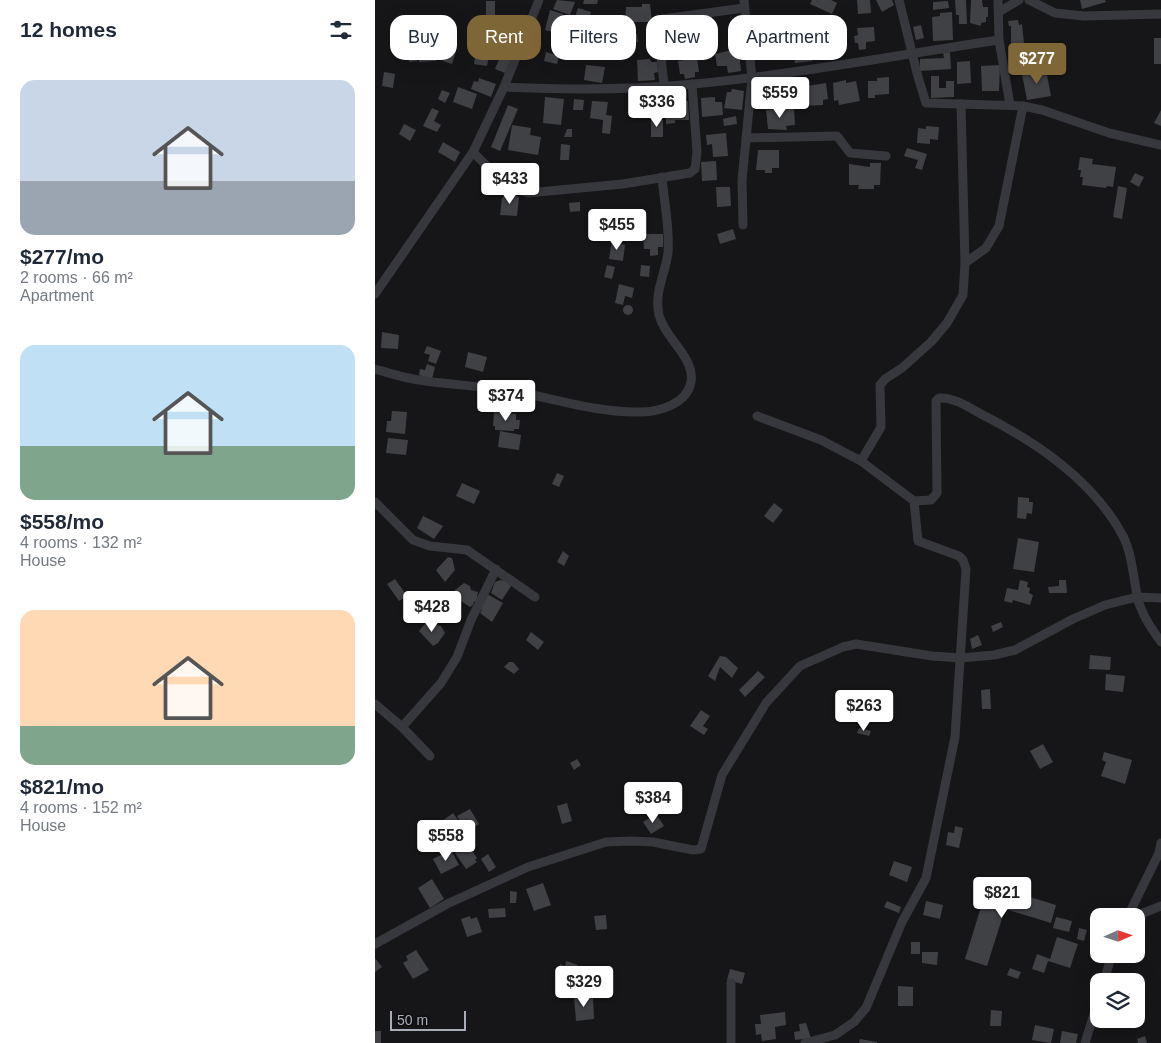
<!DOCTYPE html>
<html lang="en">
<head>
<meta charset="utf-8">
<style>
	:root { --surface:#fff; --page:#f6f6f7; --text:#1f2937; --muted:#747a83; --accent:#7e6636 }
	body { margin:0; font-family:Arial,sans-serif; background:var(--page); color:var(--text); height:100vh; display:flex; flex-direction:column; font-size:19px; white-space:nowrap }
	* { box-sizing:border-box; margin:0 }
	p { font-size:16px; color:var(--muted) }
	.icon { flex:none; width:28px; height:28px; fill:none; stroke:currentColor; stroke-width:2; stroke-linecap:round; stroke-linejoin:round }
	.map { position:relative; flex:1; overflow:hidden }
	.drawer { display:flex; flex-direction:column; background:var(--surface); width:375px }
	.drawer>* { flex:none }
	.top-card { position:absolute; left:15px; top:15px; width:475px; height:45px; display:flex; gap:10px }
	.needle { width:32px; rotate:87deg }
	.controls { position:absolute; left:715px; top:908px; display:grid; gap:10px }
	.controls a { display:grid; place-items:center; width:55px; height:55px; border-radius:10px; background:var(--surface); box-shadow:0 5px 20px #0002; font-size:25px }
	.scale { position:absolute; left:15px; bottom:12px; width:76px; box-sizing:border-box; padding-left:5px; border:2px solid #a8adb8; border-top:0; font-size:14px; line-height:18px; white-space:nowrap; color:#a8adb8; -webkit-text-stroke:4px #111113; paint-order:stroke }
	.price { position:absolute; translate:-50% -42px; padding:0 11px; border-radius:5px; background:#fff; color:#222; font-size:16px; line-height:32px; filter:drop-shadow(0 1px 2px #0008) }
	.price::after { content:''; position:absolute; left:50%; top:30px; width:15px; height:11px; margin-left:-8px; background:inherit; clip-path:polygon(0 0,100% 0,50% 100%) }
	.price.on { background:var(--accent); color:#fff }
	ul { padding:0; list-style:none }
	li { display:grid; align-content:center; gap:10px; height:265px; padding:0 20px }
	li span { display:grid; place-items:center; height:155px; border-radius:15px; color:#555 }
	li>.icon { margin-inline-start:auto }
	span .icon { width:90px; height:90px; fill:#fffc; stroke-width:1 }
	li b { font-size:21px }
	h2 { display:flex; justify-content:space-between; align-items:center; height:60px; padding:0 20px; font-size:21px }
	.chip { padding:0 18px; border-radius:15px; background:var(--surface); box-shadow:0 5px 20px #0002; font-size:18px; line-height:45px }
	.chip.on { background:var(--accent); color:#fff }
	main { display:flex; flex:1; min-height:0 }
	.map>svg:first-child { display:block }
</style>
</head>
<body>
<main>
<section class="drawer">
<h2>12 homes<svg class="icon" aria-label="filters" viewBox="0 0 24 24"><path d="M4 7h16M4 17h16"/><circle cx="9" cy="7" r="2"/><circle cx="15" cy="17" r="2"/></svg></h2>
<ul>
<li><span style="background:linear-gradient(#c9d6e8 65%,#9aa5b1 0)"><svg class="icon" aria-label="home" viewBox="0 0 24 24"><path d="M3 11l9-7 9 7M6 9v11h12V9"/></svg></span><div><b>$277/mo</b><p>2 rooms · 66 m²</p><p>Apartment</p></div></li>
<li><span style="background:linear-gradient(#bfe0f5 65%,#7fa58c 0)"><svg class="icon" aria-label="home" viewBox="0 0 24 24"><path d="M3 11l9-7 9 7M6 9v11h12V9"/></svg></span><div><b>$558/mo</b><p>4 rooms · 132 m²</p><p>House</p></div></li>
<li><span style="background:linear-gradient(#ffd9b3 75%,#7fa58c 0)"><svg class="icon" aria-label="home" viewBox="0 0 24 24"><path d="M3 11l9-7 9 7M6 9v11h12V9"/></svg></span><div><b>$821/mo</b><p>4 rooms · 152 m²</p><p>House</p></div></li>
</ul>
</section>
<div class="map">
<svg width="786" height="1043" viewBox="0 0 786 1043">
	<rect width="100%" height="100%" fill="#161618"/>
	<g fill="#404145">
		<path d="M182,0L200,2L195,15L178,9Z"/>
		<path d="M209,0H223L222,4H208Z"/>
		<path d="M437,0H456L462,3L457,14L435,4Z"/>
		<path d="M482,0H495L496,13L483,14Z"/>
		<path d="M501,0H517L519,5L507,12Z"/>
		<path d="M580,0H591L592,24H584V15H581Z"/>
		<path d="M596,0H607L608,7H613V17H611V22L606,23V26L595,23Z"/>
		<path d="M705,0H730L731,2L707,9Z"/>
		<path d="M111,1H120V22L111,21Z"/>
		<path d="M573,1L574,8L558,10V2Z"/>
		<path d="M267,4H275L277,22H250L251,7H267Z"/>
		<path d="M203,8L216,12L214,20L200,17Z"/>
		<path d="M175,10L188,14L182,33L170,30Z"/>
		<path d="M577,12L578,40L558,41L557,17L565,16V13Z"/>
		<path d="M191,16L205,21L198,42L212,46L208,60L190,55L195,40L184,37Z"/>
		<path d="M643,20L644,25L647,24L649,43L636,44V26H634L633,21Z"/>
		<path d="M546,25L549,38L541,40L538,27Z"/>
		<path d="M499,27L500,41L491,42V49L484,50L483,43H480L479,36L483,35L482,28Z"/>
		<rect x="124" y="30" width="14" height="7"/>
		<path d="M262,34L263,42L248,43L249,51H240V35Z"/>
		<path d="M465,37L467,50L461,51V56L447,58L445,39Z"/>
		<rect x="779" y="38" width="7" height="26"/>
		<path d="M43,44H60L61,61L44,62Z"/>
		<path d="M130,45L140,49L130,73L120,69Z"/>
		<path d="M33,46H41L42,61L34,62Z"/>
		<path d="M670,47L684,60L676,68L662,55Z"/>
		<path d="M72,49L81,51L77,64L68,61Z"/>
		<path d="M101,49L115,51L112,66L99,64Z"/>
		<path d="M357,50V52H364L366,71L353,73L352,66H342L340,54Z"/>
		<path d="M436,51L437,61L420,63L419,53Z"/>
		<path d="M171,52L184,56L182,64L169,61Z"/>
		<path d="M575,52L576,69L545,71V59L569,58L568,53Z"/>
		<path d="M659,57L665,61L661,66L656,63Z"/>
		<path d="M322,58L324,72H320V77L310,79L309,74H305L303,61Z"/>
		<path d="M275,59L276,62H282L283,72L279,73L280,80L263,81L262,60Z"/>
		<path d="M595,61L596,83L582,84V62Z"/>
		<path d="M211,65L230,67L227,83L209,80Z"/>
		<path d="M625,65L624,91H607L606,66Z"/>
		<path d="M671,70L676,96L652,100L647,74Z"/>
		<path d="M9,72L20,74L18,88L7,86Z"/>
		<path d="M556,76H564V88H571V81H579V97L556,98Z"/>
		<path d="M514,77V94L500,95V98H493V81H502V78Z"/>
		<path d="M104,78L121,84L116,97L96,89L99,81L103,82Z"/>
		<path d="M471,80V83L481,81L485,101L464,105L463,100L459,101L458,83Z"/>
		<path d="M402,81H408L409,88L402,89Z"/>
		<path d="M417,82H425V89H418Z"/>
		<path d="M451,83L453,99L448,100V105L428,106L426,87Z"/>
		<path d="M83,87L102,94L97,109L78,102Z"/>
		<path d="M357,89L369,91L367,110L349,108L352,92H356Z"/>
		<path d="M67,90L75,93L70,103L63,99Z"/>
		<path d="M401,94H411L412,103H402Z"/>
		<path d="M170,97L189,99L186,125L168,123Z"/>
		<path d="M340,97V102H347L348,115L327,117L326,98Z"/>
		<path d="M199,99L209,100L208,110H198Z"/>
		<path d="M217,101L233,102L231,115L237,116L235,134L227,133L228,120L215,118Z"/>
		<path d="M313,101L314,120H300V123L291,124V102Z"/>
		<path d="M133,105L143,109L125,151L116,147Z"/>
		<path d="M57,108L64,111L59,121L66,125L62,132L48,126Z"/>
		<path d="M400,109H419L420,125L411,126L412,130L393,129L391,110Z"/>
		<path d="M786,110V126L779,123Z"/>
		<path d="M361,116L362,124L349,126L348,119Z"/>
		<rect x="276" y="120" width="12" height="17"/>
		<path d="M29,124L41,130L35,141L24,134Z"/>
		<path d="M137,125L156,128L155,135L166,137L163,155L133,150Z"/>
		<path d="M551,126L564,127L563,140L555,139V144L542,143L543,128L551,129Z"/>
		<path d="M192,129H197V137H189Z"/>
		<path d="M351,133L353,156L338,157L337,144L332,145L331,135Z"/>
		<path d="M68,142L85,152L80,162L63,152Z"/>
		<path d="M186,144L195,145L194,160H185Z"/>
		<path d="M532,148L552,154L547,170L540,168L543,160L529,156Z"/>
		<path d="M383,150H404V168H397V173H390V170H381Z"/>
		<path d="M705,157L718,159L717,164L741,167L738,187L732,186L731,188L707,185L708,177H705L706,170H703Z"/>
		<path d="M341,161L342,180L327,181L326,162Z"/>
		<path d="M495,163H506L505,185H499V189H483L484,185H474V164L495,167Z"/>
		<path d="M760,173L769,177L764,187L755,182Z"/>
		<path d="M743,186L752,188L747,219L738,217Z"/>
		<path d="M341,187H355L356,206L342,207Z"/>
		<path d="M133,193L144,197L142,216L125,215L127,198Z"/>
		<path d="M205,202V211L195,212L194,203Z"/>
		<path d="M358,229L361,239L345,244L342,234Z"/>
		<path d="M268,234H288V247H283V255L275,256V249H269Z"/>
		<path d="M237,240L250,245L248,261L234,259Z"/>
		<path d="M232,265L240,267L237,279L229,277Z"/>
		<path d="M266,265L275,266L274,277L265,276Z"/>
		<path d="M244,284L259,288L257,298L250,296L248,305L240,303Z"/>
		<circle cx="253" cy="310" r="5"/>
		<path d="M7,332L24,335L23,349L6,348Z"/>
		<path d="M52,346L66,351L61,364L53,361L55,355L49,353Z"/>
		<path d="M93,352L112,357L108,372L90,367Z"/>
		<path d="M52,364L60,367L57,379L44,375L45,369L50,370Z"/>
		<path d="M17,411L32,412L30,434L11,432L12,421H16Z"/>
		<path d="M119,412L141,414V420H145L144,429H139V431L120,430V426H118Z"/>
		<path d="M125,431L146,435L144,450L123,447Z"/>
		<path d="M13,438L33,440L31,455L11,453Z"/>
		<path d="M182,473L189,476L184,487L177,484Z"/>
		<path d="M87,483L105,491L99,504L81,496Z"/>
		<path d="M643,497L654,498V502H658L657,514L652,513L651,519L642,518Z"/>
		<path d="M399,503L408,510L398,523L389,516Z"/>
		<path d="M48,516L68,526L59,539L42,528Z"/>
		<path d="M643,538L664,542L659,572L638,569Z"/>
		<path d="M188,551L194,556L189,566L182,562Z"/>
		<path d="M73,557L77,558L80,570L70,582L61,570Z"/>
		<path d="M20,579L32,596L24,601L12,584Z"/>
		<path d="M126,580L138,583L127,600L116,593L120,582Z"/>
		<path d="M645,580L653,582L652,587L655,588L654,593L658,595L655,605L638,600L637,603L629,601L632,588L643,590Z"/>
		<path d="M684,580H691L692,593H674L673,587L684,586Z"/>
		<path d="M89,583L95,586L96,590L103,592L101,603L99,601L98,605L95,607L78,596L80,590Z"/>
		<path d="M114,595L128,603L117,622L105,613L107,609L104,608L109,598Z"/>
		<path d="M54,619L56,624L66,626L70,633L63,643L58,646L44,631Z"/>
		<path d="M626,622L628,627L618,632L616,626Z"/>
		<path d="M156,632L169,642L163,650L151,640Z"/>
		<path d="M603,635L607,645L597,649L595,639Z"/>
		<path d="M715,655L736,657L735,670L714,669Z"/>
		<path d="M345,656L351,657L363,668L357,678L345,667L340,681L333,676Z"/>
		<path d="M134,662H138L144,669L139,674L129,667Z"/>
		<path d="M383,671L390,677L370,697L364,690Z"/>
		<path d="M731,674L750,676L748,692L730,690Z"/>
		<path d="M615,689L616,709H607L606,690Z"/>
		<path d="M326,710L335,716L328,726L333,729L329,735L315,726Z"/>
		<path d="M484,728L496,731L494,736L482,733Z"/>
		<path d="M668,744L678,762L665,769L655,751Z"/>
		<path d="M729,752L757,760L750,784L726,776L731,762L727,760Z"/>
		<path d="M202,759L206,765L199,770L195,763Z"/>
		<path d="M192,803L197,821L187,824L182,806Z"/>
		<path d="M95,809L104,824L92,832L82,816Z"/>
		<path d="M78,813L83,820L72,828L67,821Z"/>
		<path d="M281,814L289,826L276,834L268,822Z"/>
		<path d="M580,826L588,828L584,848L571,845L573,832L579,833Z"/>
		<path d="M91,842L102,858L100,860L102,862L91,869L80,853Z"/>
		<path d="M76,850L84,865L66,874L58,859Z"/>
		<path d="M113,854L121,867L114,872L106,859Z"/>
		<path d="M519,861L537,867L532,882L514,875Z"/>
		<path d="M57,879L69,899L55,908L43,888Z"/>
		<path d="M168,883L176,905L159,911L151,889Z"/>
		<path d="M613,884L681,905L676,923L630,909L612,966L590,959Z"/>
		<path d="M135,891L142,892L141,903H135Z"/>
		<path d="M512,901L526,907L524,913L509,907Z"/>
		<path d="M551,901L568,905L565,919L548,915Z"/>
		<path d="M130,908L131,917L114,918L113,909Z"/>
		<path d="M231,915L232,929L221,930L219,916Z"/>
		<path d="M95,916L96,919L102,917L107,932L92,937L86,919Z"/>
		<path d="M681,917L697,921L694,932L678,928Z"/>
		<path d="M704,928L712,930L709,941L702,939Z"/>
		<path d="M682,937L703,944L695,968L673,961L669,973L657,969L662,954L675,959Z"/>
		<rect x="536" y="942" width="9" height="12"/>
		<path d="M41,950L54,970L38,979L28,963L33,960L31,956Z"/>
		<path d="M547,952H563L562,965L547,963Z"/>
		<path d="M0,958L7,967L0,972Z"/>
		<path d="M191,961L203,965L198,985L181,981L185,964L190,966Z"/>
		<path d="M635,968L646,972L643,979L632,975Z"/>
		<path d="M355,969L370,973L367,984L352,980Z"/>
		<path d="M523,986L538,987V1006H523Z"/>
		<path d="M218,996L219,1019L201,1021L199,997Z"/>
		<path d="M616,1010L627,1011L626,1026H615Z"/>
		<path d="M410,1012L411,1025L400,1027L401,1039L387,1041L386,1034L381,1035L380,1024H386L385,1015Z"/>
		<path d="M431,1023L436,1038L420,1040L419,1032L425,1031L424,1024Z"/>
		<path d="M660,1025L679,1029L676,1043L657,1040Z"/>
		<rect x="0" y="1031" width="6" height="12"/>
		<path d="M687,1031L703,1034L701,1043H685Z"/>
		<path d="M770,1036L772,1043H763L762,1039Z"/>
		<path d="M485,1039L502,1042V1043H484Z"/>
	</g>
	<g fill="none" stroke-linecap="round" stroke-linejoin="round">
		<g stroke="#37383d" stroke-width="9">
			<path d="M524,0L543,77L551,103L648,106L667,110L734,133L786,145"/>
			<path d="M623,0L624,40L635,105"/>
			<path d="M654,0L680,13L709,16L786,14"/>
			<path d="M624,12L644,0"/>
			<path d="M289,85L283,28L288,19L369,8"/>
			<path d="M129,87C192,90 256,90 319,84C422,74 523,55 624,40"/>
			<path d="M371,138L462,136L475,153L511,156"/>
			<path d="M98,152C113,167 131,187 153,193L248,184L315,173L320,169L322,152L317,84"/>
			<path d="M368,225L367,180L377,78L369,0"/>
			<path d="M590,263L611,248L624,226L648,106"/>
			<path d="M0,294L98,152L129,87L164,0"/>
			<path d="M0,369C14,373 29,378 44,380C76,385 109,386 142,392C182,399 223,413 265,412C284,412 312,404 316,382C320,357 290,339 284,315C279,292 290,275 293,253C295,228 289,202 287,177"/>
			<path d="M382,416L446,440L463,449L486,461L539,501L543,541L584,556L588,560L591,569L580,737L551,878L527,922L491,1008L479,1022L460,1035L430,1043"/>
			<path d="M486,461L506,427L505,385L510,379L527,368L556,342L572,323L588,295L590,263L586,104"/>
			<path d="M539,501L556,500L562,493L561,401L564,398C579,397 593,407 606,414C661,442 718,480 748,536C757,554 758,575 762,595C765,612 776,628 786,642"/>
			<path d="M0,502L38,540L55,546L92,550L160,597"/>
			<path d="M0,704L27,727L55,756"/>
			<path d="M27,727L66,683L82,657L96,620L121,569"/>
			<path d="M753,916L784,853L786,843"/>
			<path d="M761,916L786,906"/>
			<path d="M0,944L72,904L153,867L231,842L255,841L278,842L318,850L326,849L347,775L391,703L425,666L468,647L481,644L557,656L586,658L619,655L640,650L698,619L730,605L762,597L786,598"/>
			<path d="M729,981L737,954"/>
			<path d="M356,983V1043"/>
			<path d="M710,1043L724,998"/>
		</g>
	</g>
</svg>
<div class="controls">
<a><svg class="needle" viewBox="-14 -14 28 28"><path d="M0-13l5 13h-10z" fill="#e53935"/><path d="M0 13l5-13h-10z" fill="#747a83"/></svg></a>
<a><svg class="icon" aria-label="layers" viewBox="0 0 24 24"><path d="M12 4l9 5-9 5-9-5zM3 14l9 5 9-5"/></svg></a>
</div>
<div class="scale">50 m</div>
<b class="price on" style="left:662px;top:85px">$277</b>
<b class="price" style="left:405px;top:119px">$559</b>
<b class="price" style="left:282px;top:128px">$336</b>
<b class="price" style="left:135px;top:205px">$433</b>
<b class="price" style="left:242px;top:251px">$455</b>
<b class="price" style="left:131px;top:422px">$374</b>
<b class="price" style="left:57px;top:633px">$428</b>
<b class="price" style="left:489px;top:732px">$263</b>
<b class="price" style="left:278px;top:824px">$384</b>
<b class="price" style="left:71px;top:862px">$558</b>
<b class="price" style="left:627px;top:919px">$821</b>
<b class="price" style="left:209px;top:1008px">$329</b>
<div class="top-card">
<a class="chip">Buy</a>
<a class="chip on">Rent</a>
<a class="chip">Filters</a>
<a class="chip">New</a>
<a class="chip">Apartment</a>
</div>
</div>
</main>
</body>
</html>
